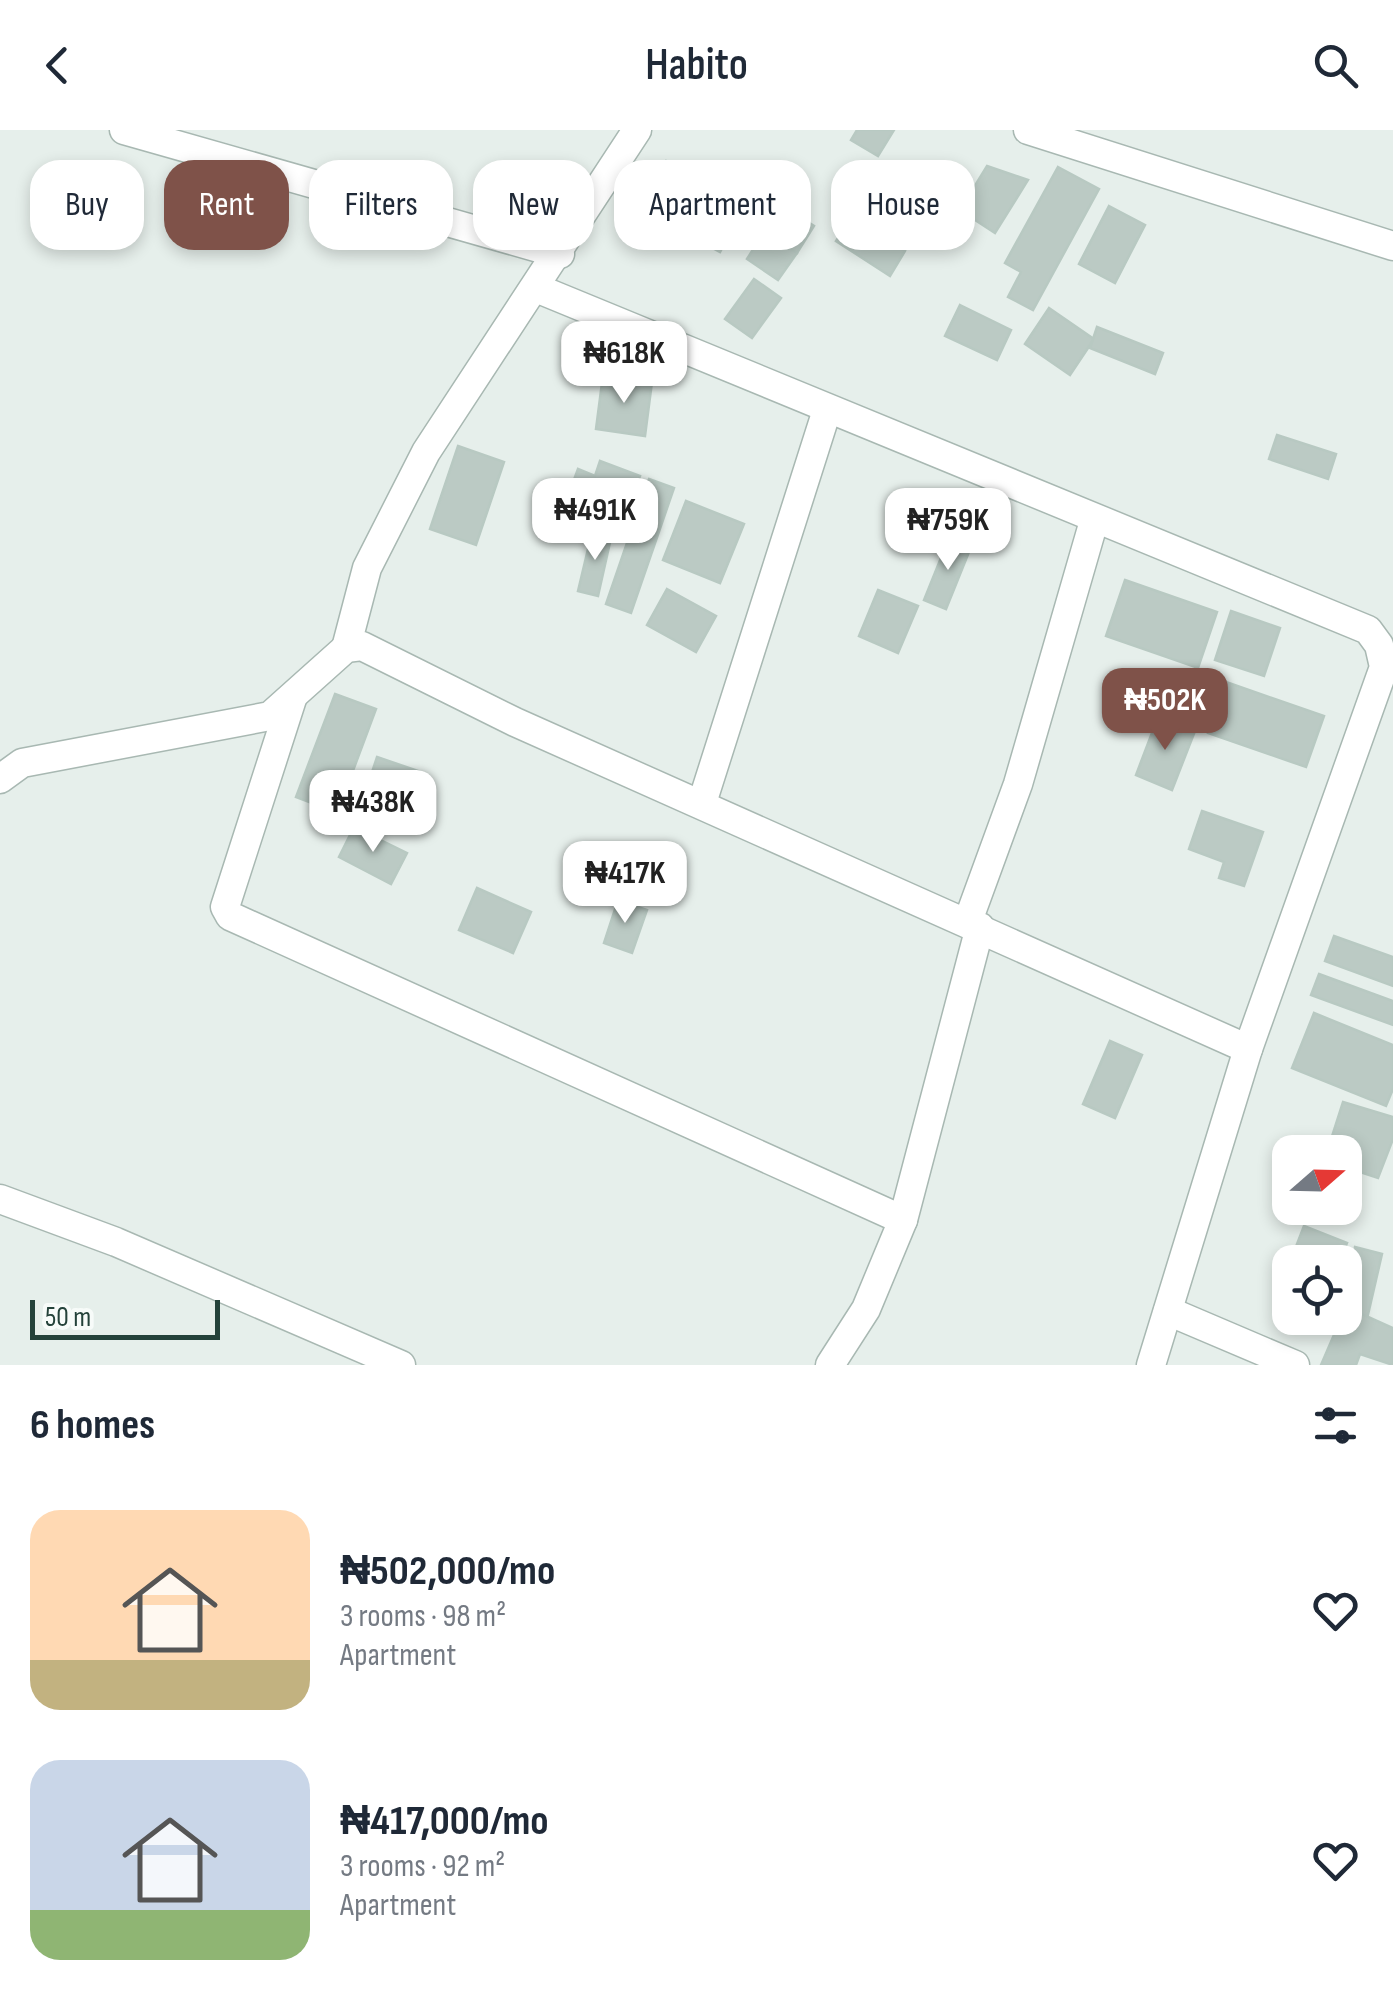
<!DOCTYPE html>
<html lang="en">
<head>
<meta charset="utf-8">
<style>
	:root { --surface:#fff; --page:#f6f6f7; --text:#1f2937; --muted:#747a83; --accent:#7f5249 }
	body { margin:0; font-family:"Sofia Sans Condensed",sans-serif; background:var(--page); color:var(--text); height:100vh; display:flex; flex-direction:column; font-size:38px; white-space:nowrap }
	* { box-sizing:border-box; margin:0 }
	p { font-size:32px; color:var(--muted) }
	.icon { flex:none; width:55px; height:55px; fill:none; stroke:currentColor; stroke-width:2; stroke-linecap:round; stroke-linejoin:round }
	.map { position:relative; height:1235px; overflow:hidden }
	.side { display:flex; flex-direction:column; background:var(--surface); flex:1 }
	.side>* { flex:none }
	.hud { position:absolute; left:30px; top:30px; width:1335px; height:90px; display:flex; gap:20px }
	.needle { width:65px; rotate:70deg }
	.controls { position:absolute; left:1272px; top:1005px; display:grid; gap:20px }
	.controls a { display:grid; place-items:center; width:90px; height:90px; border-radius:20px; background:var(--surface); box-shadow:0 5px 15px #0003; font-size:50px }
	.scale { position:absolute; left:30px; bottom:25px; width:190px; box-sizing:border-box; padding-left:10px; border:5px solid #24423a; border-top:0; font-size:28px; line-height:35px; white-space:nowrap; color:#24423a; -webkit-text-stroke:8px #f7fbf9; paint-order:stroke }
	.price { position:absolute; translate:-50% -85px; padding:0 22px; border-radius:20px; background:#fff; color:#222; font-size:32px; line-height:65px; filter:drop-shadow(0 2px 5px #0008) }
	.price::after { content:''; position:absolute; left:50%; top:60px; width:30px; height:22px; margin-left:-15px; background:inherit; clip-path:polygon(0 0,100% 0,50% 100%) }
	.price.on { background:var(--accent); color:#fff }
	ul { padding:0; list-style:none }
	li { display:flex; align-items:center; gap:30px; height:250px; padding:0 30px }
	li span { display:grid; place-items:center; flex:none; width:280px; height:200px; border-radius:30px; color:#555 }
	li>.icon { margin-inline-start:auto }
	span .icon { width:120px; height:120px; fill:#fffc; stroke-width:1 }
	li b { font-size:42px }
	h2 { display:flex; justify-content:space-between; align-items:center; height:120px; padding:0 30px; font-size:42px }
	.pill { padding:0 35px; border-radius:30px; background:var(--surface); box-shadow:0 5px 15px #0003; font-size:35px; line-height:90px }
	.pill.on { background:var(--accent); color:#fff }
	header { display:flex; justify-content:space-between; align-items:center; height:130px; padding:0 30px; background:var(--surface); font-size:45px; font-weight:600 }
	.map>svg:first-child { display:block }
</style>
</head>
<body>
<header><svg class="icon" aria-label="back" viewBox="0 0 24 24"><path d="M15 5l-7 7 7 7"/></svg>Habito<svg class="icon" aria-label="search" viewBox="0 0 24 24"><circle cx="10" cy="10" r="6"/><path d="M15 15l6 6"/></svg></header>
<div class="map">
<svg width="1393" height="1235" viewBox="0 0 1393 1235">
	<rect width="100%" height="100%" fill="#e6efeb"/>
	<g fill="#bbcac4" stroke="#b8c9c2" stroke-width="2.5">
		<path d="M857,0H894L878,26L851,10Z"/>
		<path d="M666,31L706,47L693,76L654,56Z"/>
		<path d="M987,36L1028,50L995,103L960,80Z"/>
		<path d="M1058,37L1099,59L1033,180L1008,167L1021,142L1005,133Z"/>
		<path d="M706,47L747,66L735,94L693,76Z"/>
		<path d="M654,56L693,76L681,101L644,84Z"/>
		<path d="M781,75L814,96L797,123L764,102Z"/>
		<path d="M693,76L735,94L720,122L681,101Z"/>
		<path d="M1109,76L1145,95L1115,153L1079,134Z"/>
		<path d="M851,87L905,121L890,146L836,111Z"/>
		<path d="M764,102L797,123L778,150L747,129Z"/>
		<path d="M754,149L781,168L752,208L725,189Z"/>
		<path d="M960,175L1011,200L997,230L945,206Z"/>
		<path d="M1049,178L1094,209L1070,245L1025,214Z"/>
		<path d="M1097,197L1163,223L1155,244L1090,218Z"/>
		<path d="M603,245L652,252L645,306L596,299Z"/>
		<path d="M1277,305L1336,324L1328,349L1269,329Z"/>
		<path d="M458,316L504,332L476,415L430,399Z"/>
		<path d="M600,331L640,346L618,403L562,382L578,339L595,346Z"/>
		<path d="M649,349L674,358L631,483L606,474Z"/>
		<path d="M686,371L744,394L720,453L663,430Z"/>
		<path d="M593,398L611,408L598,466L578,461Z"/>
		<path d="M949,408L971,417L946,479L924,470Z"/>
		<path d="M1125,450L1217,482L1198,538L1106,506Z"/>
		<path d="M667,459L716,486L696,522L647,495Z"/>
		<path d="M878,460L918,476L898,523L859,506Z"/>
		<path d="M1231,481L1280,498L1264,546L1215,530Z"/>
		<path d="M1226,552L1324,586L1306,637L1208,603Z"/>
		<path d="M335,564L376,579L335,689L319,687L312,673L296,667Z"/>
		<path d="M1158,587L1195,601L1172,660L1136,645Z"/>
		<path d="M377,627L424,643L408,691L361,676Z"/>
		<path d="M1202,681L1263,702L1244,756L1219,748L1224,732L1189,719Z"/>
		<path d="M354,697L407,723L391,754L339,727Z"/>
		<path d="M477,758L531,782L513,823L459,800Z"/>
		<path d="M618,770L647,780L632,823L604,813Z"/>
		<path d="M1334,806L1393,827V856L1325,831Z"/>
		<path d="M1319,844L1393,871V895L1311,865Z"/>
		<path d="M1314,883L1393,915V959L1386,976L1292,938Z"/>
		<path d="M1110,911L1142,925L1115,988L1083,974Z"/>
		<path d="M1343,972L1393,987V1009L1378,1048L1345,1037V1022H1327Z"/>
		<path d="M1304,1096L1347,1113L1339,1132H1290V1156L1282,1153Z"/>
		<path d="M1355,1117L1382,1124L1367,1189L1345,1178Z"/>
		<path d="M1346,1177L1393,1198V1235L1360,1224L1356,1235H1321Z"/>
	</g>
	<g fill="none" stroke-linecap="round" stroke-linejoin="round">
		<g stroke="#a8b8b2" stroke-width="31">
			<g id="minor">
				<path d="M124,0L560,124"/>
				<path d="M1028,0L1393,116"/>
				<path d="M536,158L1368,500L1379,515L1384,537L1248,919L1151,1235"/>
				<path d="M346,518L367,438L426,322L637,0"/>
				<path d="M292,569L225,777L230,786L903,1090"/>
				<path d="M0,649L22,633L270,586L346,518L362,516L515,592L1248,919"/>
				<path d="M702,673L827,280"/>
				<path d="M968,791L1018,654L1094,391"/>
				<path d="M0,1069L116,1112L401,1235"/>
				<path d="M1168,1181L1295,1235"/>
				<path d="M830,1235L866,1179L903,1090L980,797"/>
			</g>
		</g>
		<use href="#minor" stroke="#fff" stroke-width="28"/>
	</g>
</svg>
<div class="controls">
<a><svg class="needle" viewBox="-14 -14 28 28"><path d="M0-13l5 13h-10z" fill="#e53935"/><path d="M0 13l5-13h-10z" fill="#747a83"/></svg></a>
<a><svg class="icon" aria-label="locate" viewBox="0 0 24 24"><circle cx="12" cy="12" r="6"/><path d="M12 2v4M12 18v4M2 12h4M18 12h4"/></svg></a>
</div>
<div class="scale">50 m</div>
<b class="price" style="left:624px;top:276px">₦618K</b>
<b class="price" style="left:595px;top:433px">₦491K</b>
<b class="price" style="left:948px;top:443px">₦759K</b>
<b class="price on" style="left:1165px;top:623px">₦502K</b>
<b class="price" style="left:373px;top:725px">₦438K</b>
<b class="price" style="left:625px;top:796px">₦417K</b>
<div class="hud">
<a class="pill">Buy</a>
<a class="pill on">Rent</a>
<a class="pill">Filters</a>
<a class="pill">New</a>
<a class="pill">Apartment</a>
<a class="pill">House</a>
</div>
</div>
<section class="side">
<h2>6 homes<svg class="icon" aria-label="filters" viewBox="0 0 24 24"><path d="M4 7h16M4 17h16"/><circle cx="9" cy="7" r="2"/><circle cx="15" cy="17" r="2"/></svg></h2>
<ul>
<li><span style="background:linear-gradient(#ffd9b3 75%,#c2b280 0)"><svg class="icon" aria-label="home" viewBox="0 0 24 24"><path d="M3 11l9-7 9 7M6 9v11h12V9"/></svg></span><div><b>₦502,000/mo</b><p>3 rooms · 98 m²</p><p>Apartment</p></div><svg class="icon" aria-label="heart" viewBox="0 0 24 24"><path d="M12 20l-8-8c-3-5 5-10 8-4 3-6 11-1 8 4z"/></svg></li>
<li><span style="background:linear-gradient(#c9d6e8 75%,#8fb573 0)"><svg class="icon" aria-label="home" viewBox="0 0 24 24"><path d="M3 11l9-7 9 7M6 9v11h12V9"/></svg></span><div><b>₦417,000/mo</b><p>3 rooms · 92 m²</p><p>Apartment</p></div><svg class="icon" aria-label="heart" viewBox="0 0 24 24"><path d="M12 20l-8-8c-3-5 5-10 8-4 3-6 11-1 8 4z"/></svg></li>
</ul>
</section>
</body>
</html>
